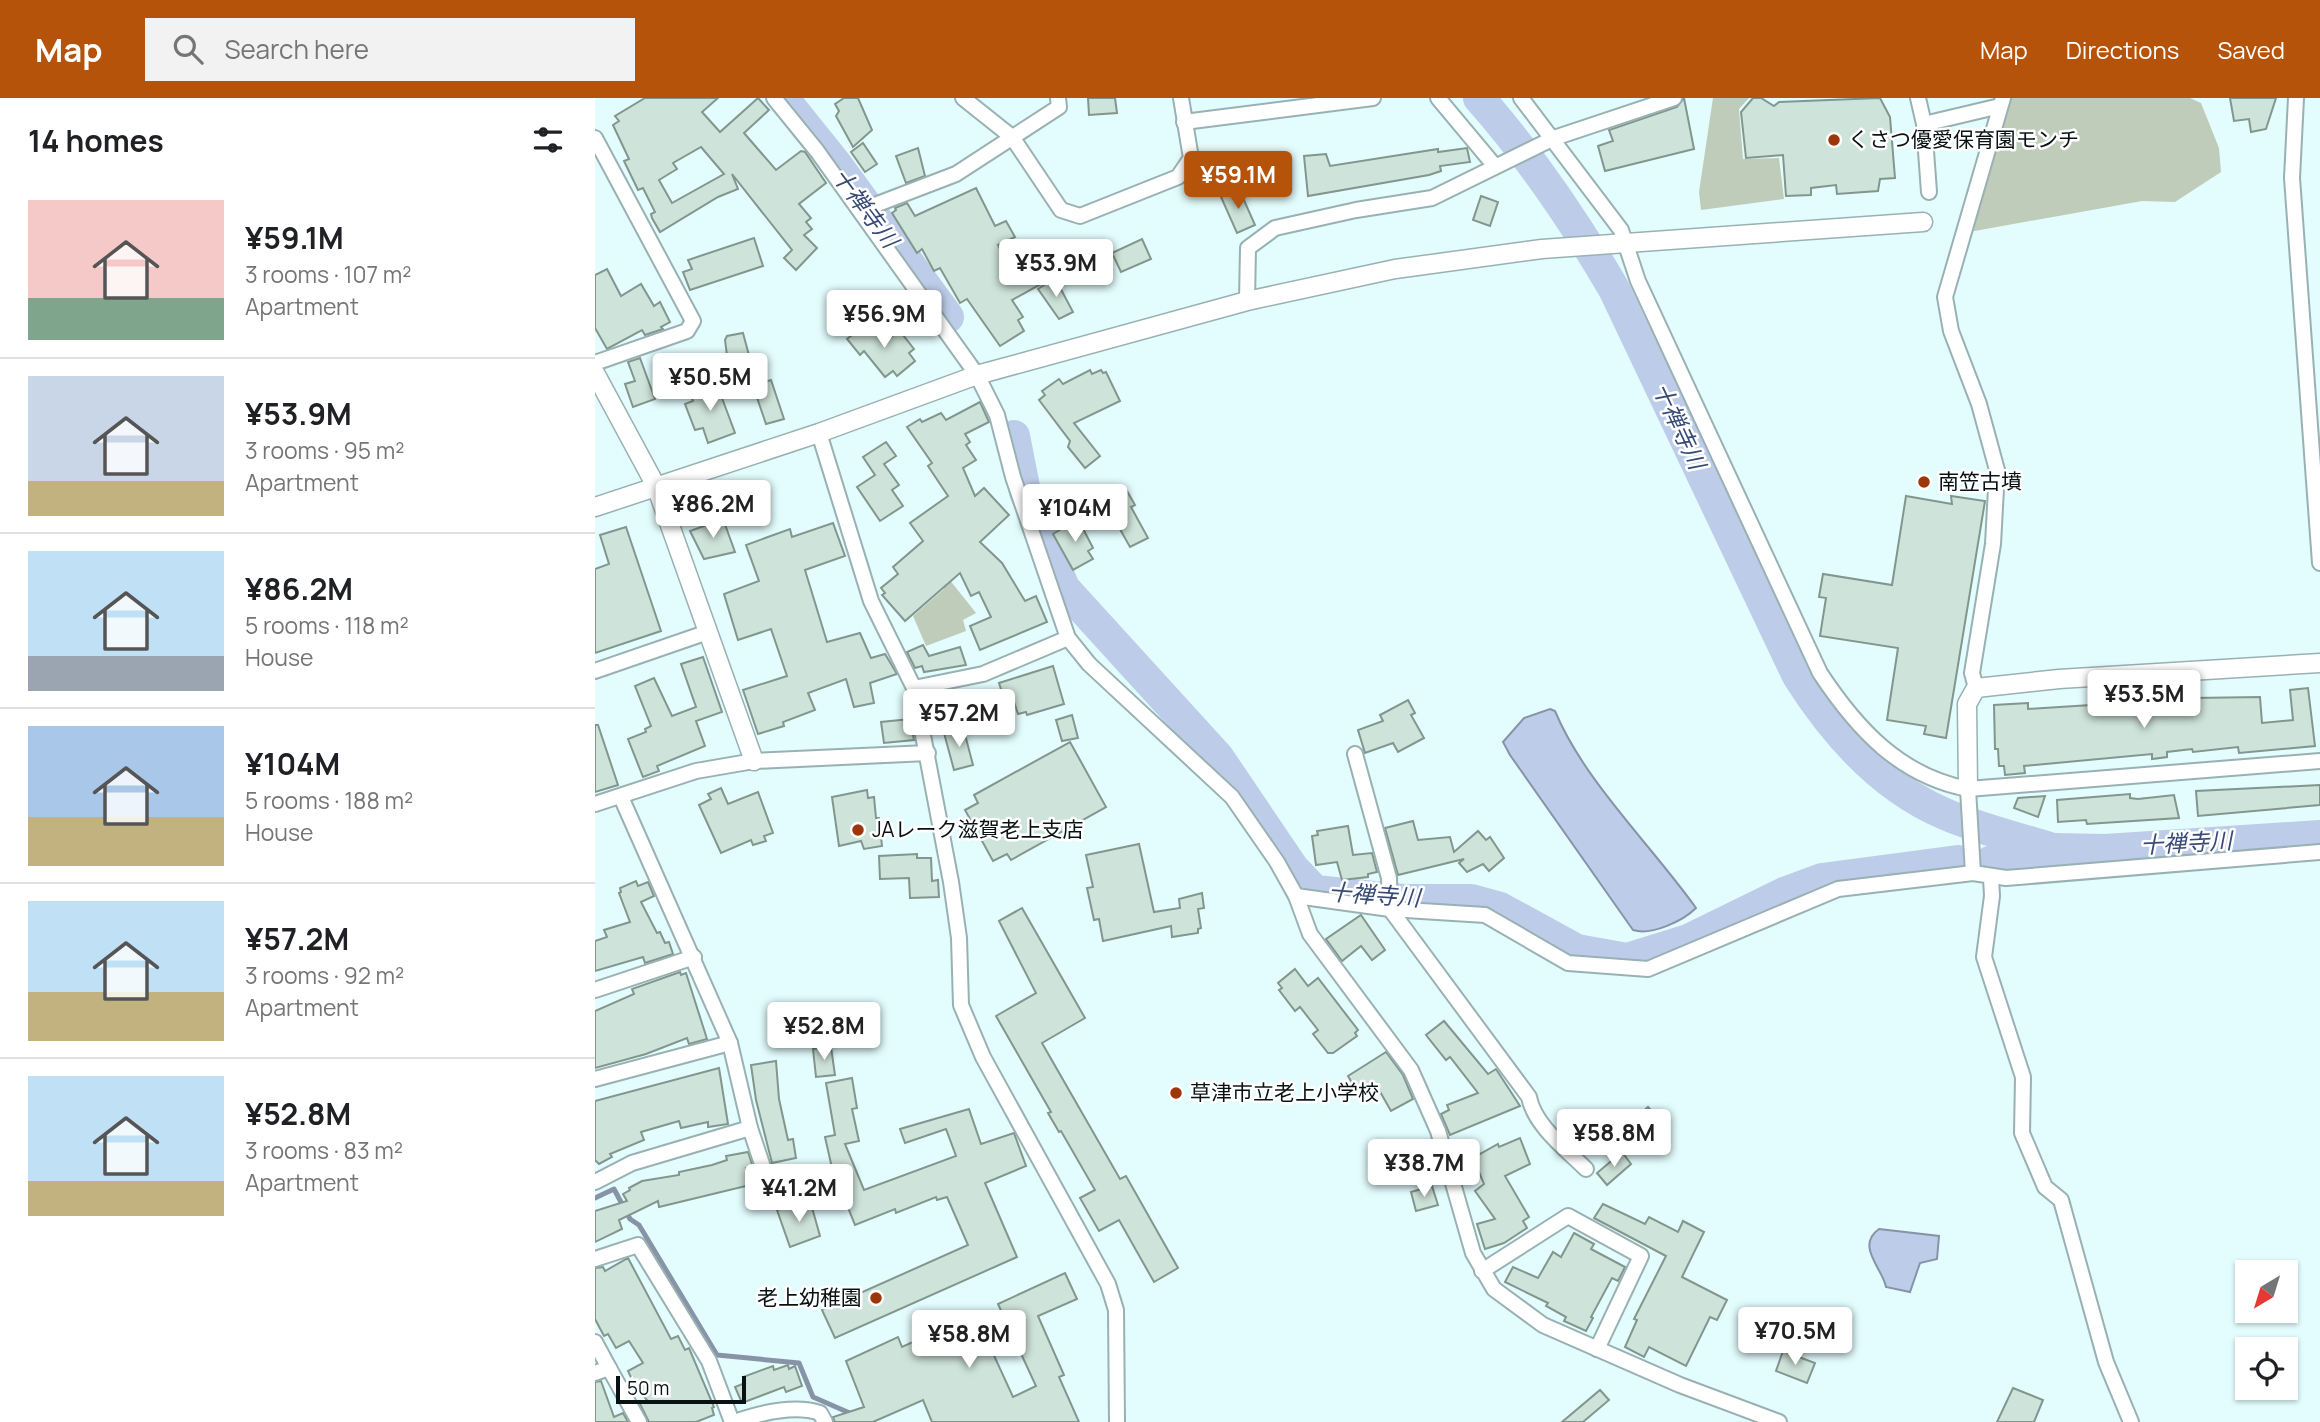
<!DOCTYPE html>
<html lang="en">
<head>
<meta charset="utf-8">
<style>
	:root { --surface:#fff; --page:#f2f2f2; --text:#202124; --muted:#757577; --line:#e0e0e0; --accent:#b45309 }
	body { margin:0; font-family:Manrope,"Noto Sans JP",sans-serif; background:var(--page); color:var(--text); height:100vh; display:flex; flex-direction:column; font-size:26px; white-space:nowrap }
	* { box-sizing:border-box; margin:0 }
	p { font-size:23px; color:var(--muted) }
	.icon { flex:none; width:38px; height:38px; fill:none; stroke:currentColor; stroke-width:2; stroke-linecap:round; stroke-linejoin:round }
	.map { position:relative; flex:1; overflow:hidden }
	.details { display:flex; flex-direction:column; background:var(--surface); width:595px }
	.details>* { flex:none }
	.needle { width:46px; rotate:218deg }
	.buttons { position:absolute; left:1640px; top:1162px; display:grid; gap:14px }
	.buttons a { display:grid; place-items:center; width:63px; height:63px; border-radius:0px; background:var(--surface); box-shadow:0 2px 5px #0004; font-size:35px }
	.scale { position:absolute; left:21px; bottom:18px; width:130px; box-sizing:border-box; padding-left:7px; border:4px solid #091212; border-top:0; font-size:19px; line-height:24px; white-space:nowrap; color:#091212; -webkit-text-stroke:5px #fff; paint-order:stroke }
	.price { position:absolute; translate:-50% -60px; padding:0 16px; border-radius:7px; background:#fff; color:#222; font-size:23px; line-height:46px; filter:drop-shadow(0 2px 4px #0008) }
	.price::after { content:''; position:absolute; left:50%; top:42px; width:21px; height:16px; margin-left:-10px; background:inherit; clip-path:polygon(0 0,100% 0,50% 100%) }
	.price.active { background:var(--accent); color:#fff }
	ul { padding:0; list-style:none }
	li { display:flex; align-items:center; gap:21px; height:175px; padding:0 28px }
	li+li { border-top:2px solid var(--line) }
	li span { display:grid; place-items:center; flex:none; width:196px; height:140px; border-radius:0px; color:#555 }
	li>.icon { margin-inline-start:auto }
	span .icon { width:84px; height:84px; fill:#fffc; stroke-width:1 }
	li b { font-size:30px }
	h2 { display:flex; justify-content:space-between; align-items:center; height:84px; padding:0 28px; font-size:30px }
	header { display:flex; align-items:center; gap:42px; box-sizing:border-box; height:98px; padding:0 35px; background:var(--accent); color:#fff }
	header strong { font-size:33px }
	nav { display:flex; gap:38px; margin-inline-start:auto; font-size:24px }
	.search { width:490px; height:63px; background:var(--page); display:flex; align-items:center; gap:18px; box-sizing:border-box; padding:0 24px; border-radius:0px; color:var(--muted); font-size:26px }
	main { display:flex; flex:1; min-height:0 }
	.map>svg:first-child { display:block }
</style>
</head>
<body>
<header>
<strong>Map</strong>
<div class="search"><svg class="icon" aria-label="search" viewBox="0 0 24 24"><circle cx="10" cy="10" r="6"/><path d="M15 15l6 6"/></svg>Search here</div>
<nav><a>Map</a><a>Directions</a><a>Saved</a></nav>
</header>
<main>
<section class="details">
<h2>14 homes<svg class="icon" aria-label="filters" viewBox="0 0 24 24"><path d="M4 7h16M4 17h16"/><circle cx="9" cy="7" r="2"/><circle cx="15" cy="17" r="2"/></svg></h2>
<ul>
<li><span style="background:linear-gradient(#f6c9c9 70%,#7fa58c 0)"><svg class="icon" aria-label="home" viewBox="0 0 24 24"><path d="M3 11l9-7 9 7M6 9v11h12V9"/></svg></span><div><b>¥59.1M</b><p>3 rooms · 107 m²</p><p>Apartment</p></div></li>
<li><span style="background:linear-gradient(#c9d6e8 75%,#c2b280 0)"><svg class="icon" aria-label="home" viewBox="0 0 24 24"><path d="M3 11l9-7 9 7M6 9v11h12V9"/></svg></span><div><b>¥53.9M</b><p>3 rooms · 95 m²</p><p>Apartment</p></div></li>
<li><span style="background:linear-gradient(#bfe0f5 75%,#9aa5b1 0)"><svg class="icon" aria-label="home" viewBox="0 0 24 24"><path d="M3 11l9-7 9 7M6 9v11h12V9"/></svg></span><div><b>¥86.2M</b><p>5 rooms · 118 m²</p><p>House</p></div></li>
<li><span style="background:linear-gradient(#a9c7e8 65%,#c2b280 0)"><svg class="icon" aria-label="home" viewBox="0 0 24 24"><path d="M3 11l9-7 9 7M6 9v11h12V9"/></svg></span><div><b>¥104M</b><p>5 rooms · 188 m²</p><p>House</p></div></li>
<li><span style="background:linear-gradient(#bfe0f5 65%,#c2b280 0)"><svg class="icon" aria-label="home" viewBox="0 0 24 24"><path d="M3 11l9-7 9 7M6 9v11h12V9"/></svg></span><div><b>¥57.2M</b><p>3 rooms · 92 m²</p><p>Apartment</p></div></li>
<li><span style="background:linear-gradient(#bfe0f5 75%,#c2b280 0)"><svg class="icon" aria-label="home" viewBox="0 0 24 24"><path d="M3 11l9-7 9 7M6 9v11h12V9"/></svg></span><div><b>¥52.8M</b><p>3 rooms · 83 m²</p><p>Apartment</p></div></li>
</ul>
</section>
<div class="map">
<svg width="1725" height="1324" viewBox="0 0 1725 1324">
	<rect width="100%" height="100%" fill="#e3fcfd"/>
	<g fill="#bfccb9">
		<path d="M1118,0H1154L1144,11L1148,61L1184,60L1189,101L1106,112L1104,94Z"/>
		<path d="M1414,0H1595L1606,5L1624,50L1626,74L1580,104L1547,103L1374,134Z"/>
		<path d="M350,476L381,515L368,522L371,533L331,548L318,518L349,491L344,481Z"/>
	</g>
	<g fill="#bdcce8" stroke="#8794a8" stroke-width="2">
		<path d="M955,611L960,613C989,683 1057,748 1101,810C1088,823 1056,838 1038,832L915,657L908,644L929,620Z"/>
		<path d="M1284,1131L1344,1138L1342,1161L1325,1165L1315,1194L1291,1189C1288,1171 1260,1148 1284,1131Z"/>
	</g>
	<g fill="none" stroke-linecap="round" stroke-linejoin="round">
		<path stroke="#8794a8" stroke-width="5" d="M0,1100L19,1091L35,1121L44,1127L122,1257L204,1265L218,1299L257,1316L266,1324"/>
		<g stroke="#bdcce8" stroke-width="32">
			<path d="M188,0L241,66L353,219"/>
			<path d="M884,0C936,59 980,124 1019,191L1203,578C1239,635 1286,689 1350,716C1384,731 1423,740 1458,751"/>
			<path d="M419,338L430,394L469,490L623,659L698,770L720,793L808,802H876L905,810L982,852L1032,861L1093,842L1189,795L1227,781L1363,763"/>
			<path d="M1395,764L1458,751L1510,752L1725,738"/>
		</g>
	</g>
	<g fill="#cee3da" stroke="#82968d" stroke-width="2" fill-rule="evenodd">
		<path d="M50,0H123L107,14L125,34L163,0L174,12L149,35L181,72L206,53L210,54L231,85L204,106L216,120L211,124L217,131L209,137L222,150L201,172L189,160L197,152L137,76L143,91L123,99L65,134L57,120L56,116L60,114L48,90L43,92L29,63L34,61L18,27L24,23L20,18ZM106,49L129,76L77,105L64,82L82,71L78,65Z"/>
		<path d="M249,0H263L277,32L258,49L241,18L244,13L240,6Z"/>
		<path d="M493,0H520L522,15L494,17Z"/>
		<path d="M1089,0L1099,51L1010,73L1003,48L1018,43L1014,32L1082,9Z"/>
		<path d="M1158,0H1166L1179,8L1184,4L1285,0L1295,19L1300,80L1285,81L1283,93L1242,96L1241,87L1216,90V97L1191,98L1188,57L1151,60L1146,14Z"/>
		<path d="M1635,0H1681L1671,31L1656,34L1654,21L1639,23Z"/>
		<path d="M268,45L282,66L270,74L256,54Z"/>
		<path d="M323,50L330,78L311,85L301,58Z"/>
		<path d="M843,51V54L872,50L875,64L845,68L846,73L834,77L713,98L709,58L731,56L735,68Z"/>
		<path d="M381,90L400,128L411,123L420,139L403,147L419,177L436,168L446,186L417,202L428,219L423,222L429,233L405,248L372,201L365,205L345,170L339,173L327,151L322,155L297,115L301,112L300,110L312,105L320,118Z"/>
		<path d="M644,91L660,127L642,135L626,99Z"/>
		<path d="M886,98L903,104L895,128L878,122Z"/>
		<path d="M159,140L168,168L95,192L88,174L97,171L93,162Z"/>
		<path d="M547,141L556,161L526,174L517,155Z"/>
		<path d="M12,171L26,198L46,186L59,208L65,204L75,224L66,229L68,231L50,237L47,232L12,251L0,230V177Z"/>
		<path d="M460,180L478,214L464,221L443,191Z"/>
		<path d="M273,225L289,245L304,232L319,251L314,255L320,263L302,278L298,273L290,279L269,253L265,257L252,241Z"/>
		<path d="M148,235L159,276L135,281L130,242L132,238Z"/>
		<path d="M45,260L60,301L38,309L30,286L40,283L33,264Z"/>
		<path d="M495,272L497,276L506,272L508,275L511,274L525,303L479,325L505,358L490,370L473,349L475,343L444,302L450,297L447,293L464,281L468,286Z"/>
		<path d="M176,282L189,321L171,326L158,288Z"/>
		<path d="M121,284L140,335L113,345L108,330L100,332L90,306L98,303L94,294Z"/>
		<path d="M385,304L394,324L370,336L375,344L371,347L381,362L368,370L380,398L389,390L414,417L385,444L407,465L430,503L441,498L452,524L385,552L375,528L396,519L384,494L376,498L365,475L310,523L287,497L290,495L286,490L303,476L298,469L328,443L315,425L353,398L333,368L337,365L312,329L325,321L327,324L346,315L351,322Z"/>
		<path d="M291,344L301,358L289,366L304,387L297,392L308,408L285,423L262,389L280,377L268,359Z"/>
		<path d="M532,393L540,407L536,409L553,440L535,449L517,417L495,429L489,415Z"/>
		<path d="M1311,398L1357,406L1356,398L1390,403L1351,640L1329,636L1331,628L1292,622L1303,550L1225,538L1231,500L1224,499L1228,476L1297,487Z"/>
		<path d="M128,421L140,454L109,461L95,433Z"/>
		<path d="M483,421L498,450L493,453L498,461L478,472L458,436Z"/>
		<path d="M238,425L250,458L210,472L232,544L265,535L276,560L290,556L302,576L275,585L279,605L259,609L251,581L213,595L220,612L188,624L189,628L163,636L148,592L192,578L176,531L143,542L129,496L164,483L151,447L195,431L197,439Z"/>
		<path d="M31,429L66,533L0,555V471L14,466L5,437Z"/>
		<path d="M328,547L334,558L365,549L371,567L329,574L327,568L320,570L312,554Z"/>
		<path d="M108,559L127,614L101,623L110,648L62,668L64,673L48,679L33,641L51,634L50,631L56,628L40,588L59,580L77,618L101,609L86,566Z"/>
		<path d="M458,568L469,606L432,617L431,614L423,616L419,604L411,607L404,585Z"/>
		<path d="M1713,590L1720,648L1644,655L1643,649L1598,654L1597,651L1572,654V659L1557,661V656L1429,668L1430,675L1410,677L1409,668H1404L1403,651H1400L1399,607L1433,605V611L1543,604V608L1598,600L1665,599L1667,625L1698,622L1695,592Z"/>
		<path d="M813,602L820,615L816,617L829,640L803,654L798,645L770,655L763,632L788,623L785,617Z"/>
		<path d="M477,617L483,640L467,643L461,622Z"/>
		<path d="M315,621L319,642L289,645L286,624Z"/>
		<path d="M0,627H3L23,687L0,694Z"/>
		<path d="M368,629L378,667L359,672L349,635Z"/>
		<path d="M475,644L511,709L416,762L412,756L398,763L370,712L383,705L379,697Z"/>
		<path d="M1725,687V707L1603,718L1601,693Z"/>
		<path d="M126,690L133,706L163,694L178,735L169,738L171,743L158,747L156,742L126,755L104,707L116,701L113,696Z"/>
		<path d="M272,692L273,700L279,699L281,720H284L287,748L269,751L266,743L244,748L237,699Z"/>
		<path d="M1535,696V700L1543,701L1579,697L1584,720L1492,726L1491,722L1463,724L1462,702Z"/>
		<path d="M1450,698L1443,719L1419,710L1423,700Z"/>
		<path d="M818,723L823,742L855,739L859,754L883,733L891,742L895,739L909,760L894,773L888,766L872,774L864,765L869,761L803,777L790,730Z"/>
		<path d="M753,728L758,757L777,755L782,774L773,776V779L747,782L742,764L721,767L717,738L723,737L722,733Z"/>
		<path d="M544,746L559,814L585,810L584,801L607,795L609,810L603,811L606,830L603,831V835L577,839L576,828L508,843L504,821L499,822L492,790L498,789L491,757Z"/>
		<path d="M322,756V760H336L337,783L343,782L344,799L315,800L314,780L285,781L284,758Z"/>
		<path d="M41,783L43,788L53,784L59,798L46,804L62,835L65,834L70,845L74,844L78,856L50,865L48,859L0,873V843L12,839L9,832L35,824L24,795L26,794L25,790Z"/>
		<path d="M427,810L490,920L447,945L525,1081L531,1078L583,1170L559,1184L524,1122L504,1133L485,1100L500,1092L466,1033L464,1034L453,1015L456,1014L401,918L441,895L404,823Z"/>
		<path d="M766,817L790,852L777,862L766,848L747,863L731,841Z"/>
		<path d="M700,871L713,888L723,880L763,932L760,935L762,938L738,955H733L718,936L723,932L705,909L700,913L684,892L687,890L683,885Z"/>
		<path d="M85,874L86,877L91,875L112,941L94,946L92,940L51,956L0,970V913L39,896L37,891Z"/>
		<path d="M849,923L893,976L901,971L925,1008L855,1037L846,1016L854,1012L852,1007L883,995L855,959L851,962L831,937Z"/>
		<path d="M236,949L240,977L221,979L218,951Z"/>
		<path d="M791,954L808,977L818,1001L796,1013L784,992L767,1002L753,978Z"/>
		<path d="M181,963L184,1001L193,1042L198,1041L201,1060L177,1065L161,1002L156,967Z"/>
		<path d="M124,970L133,1026L113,1029V1024L86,1030L84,1023L46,1034L49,1042L15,1056L17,1059L4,1066L0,1062V1003Z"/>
		<path d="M257,980L262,1010L257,1011L264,1043L250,1046L269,1092L361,1058L351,1031L310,1045L305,1031L374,1011L386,1046L419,1035L431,1068L390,1085L422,1159L240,1240L227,1212L373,1147L352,1099L342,1102L341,1099L301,1115L300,1111L260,1127L245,1090L224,1100L215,1080L237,1070L230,1039L240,1037L231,985Z"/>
		<path d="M1053,1009L1066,1024L1040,1046L1027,1032Z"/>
		<path d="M925,1040L935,1066L910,1078L934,1119L928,1123L932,1130L909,1145L890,1151L882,1126L900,1121L880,1093L889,1086L878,1060L903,1046L904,1049Z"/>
		<path d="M153,1054L158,1069L151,1070L155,1087L64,1109L63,1103L24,1122L27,1131L0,1144V1113L32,1103L28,1096L35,1092L34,1090L47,1083L84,1077V1074L117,1067L132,1062L131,1058Z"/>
		<path d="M1027,1054L1036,1066L1012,1087L1002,1075Z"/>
		<path d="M837,1088L843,1107L821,1113L816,1094Z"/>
		<path d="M216,1106L225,1138L195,1149L182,1112L196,1107L198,1113Z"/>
		<path d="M1008,1106L1050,1126L1054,1119L1083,1134L1088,1123L1109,1134L1087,1179L1132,1202L1122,1222L1115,1219L1091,1268L1054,1249L1049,1259L1030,1249L1042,1222L1039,1221L1071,1158L999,1120Z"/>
		<path d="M979,1135L999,1146L996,1151L1030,1169L1023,1183L1017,1180L996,1219L998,1220L991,1233L969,1223L971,1219L951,1208L953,1205L910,1184L918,1169L943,1180L958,1154L966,1159Z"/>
		<path d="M33,1160L76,1241L83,1238L90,1252L94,1250L119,1309L117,1310L119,1317L101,1324H54L45,1306L52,1302L40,1288L33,1273L48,1265L34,1243L21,1250L13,1236L9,1238L0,1221V1170L8,1169L10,1173Z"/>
		<path d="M470,1175L482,1201L443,1218L469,1277L464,1279L484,1324H337L328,1302L278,1324H240L238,1319L269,1309L251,1263L303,1239L307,1249L380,1216L418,1299L441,1288L403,1206Z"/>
		<path d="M1188,1253L1220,1265L1212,1285L1181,1273Z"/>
		<path d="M193,1267L194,1271L200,1268L207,1288L191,1294L189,1289L147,1305L140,1289L150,1285L148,1279L178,1268L179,1272Z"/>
		<path d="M6,1283L19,1319L28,1315L33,1324H0V1284Z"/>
		<path d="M1418,1290L1448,1302L1439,1324H1402Z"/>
		<path d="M1005,1292L1014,1302L988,1324H967Z"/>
	</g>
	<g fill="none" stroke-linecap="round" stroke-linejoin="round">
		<g stroke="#99b1b2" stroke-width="18">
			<g id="minor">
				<path d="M179,0L222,53L382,277L402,317L418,379L473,540L494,566L637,699L682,764L701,798L715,836L816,972L843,1033L878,1155L899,1191L948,1227L1085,1287L1184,1324"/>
				<path d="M368,0L417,39L466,112L485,118L583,79L596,60L586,0"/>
				<path d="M843,0L899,67"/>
				<path d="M926,0L1026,132L1043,183L1225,575C1262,631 1305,678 1373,691L1725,663"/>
				<path d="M1323,0L1329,26L1334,94"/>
				<path d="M1701,0L1697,80L1725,465"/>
				<path d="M589,24L778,0"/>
				<path d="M1329,26L1405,8"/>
				<path d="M0,40L98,223L92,233L0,265"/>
				<path d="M268,115L280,107L361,76L464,9L463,0"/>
				<path d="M652,203L653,150L680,130L761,112L837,100L959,40L1079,0"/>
				<path d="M224,335L276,503L319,590L356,784L364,840L366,907L388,959L513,1186L521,1212L522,1324"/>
				<path d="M0,573L113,534"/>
				<path d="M319,590L388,576L473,540"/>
				<path d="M1381,590L1377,575L1398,446L1402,372L1384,306L1356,233L1350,199L1408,0"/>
				<path d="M760,656L794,780L795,811L934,999C939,1027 972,1052 991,1071"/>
				<path d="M1373,691L1378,775"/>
				<path d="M26,699L135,945L155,1030L171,1078"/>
				<path d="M0,706L101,673L159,663L333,655"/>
				<path d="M1396,780L1397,798L1389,859L1428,979L1427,1035L1450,1089L1466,1102L1511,1264L1536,1324"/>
				<path d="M701,798L795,811L890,817L973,865L1053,871L1243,791L1378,775L1411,780L1725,754"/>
				<path d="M0,892L99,859"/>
				<path d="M0,981L135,945"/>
				<path d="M0,1084L37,1065L155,1030"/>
				<path d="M0,1161L43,1147L114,1263L137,1324"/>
				<path d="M887,1173L973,1118L1046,1158L1002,1251"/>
				<path d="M0,1244L14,1270"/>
				<path d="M0,1275L14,1270L44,1324"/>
				<path d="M139,1324C165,1315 199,1306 225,1315L230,1324"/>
			</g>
		</g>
		<g stroke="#99b1b2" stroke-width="21">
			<g id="tertiary">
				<path d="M0,275L61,388L159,663"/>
				<path d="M0,409L224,335L382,277L652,203L800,171L947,151L1328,124"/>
				<path d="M1373,691L1372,606L1381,590L1464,581L1725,565"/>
			</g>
		</g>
		<use href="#minor" stroke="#fff" stroke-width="14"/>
		<use href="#tertiary" stroke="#fff" stroke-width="18"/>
	</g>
	<g fill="#9d370b" stroke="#fff" stroke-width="2.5">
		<circle cx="1239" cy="42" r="7"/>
		<circle cx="1329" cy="384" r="7"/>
		<circle cx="263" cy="732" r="7"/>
		<circle cx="581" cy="995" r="7"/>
		<circle cx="281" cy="1200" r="7"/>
	</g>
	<g text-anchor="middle" stroke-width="5" stroke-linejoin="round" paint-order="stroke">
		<g font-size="21" fill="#091212" stroke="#fff" text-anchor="start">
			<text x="1253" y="49">くさつ優愛保育園モンチ</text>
			<text x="1343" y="391">南笠古墳</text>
			<text x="277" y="739">JAレーク滋賀老上支店</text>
			<text x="595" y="1002">草津市立老上小学校</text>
			<text x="267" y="1207" text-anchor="end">老上幼稚園</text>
		</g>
		<g font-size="23" font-style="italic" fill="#374b74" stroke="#fff">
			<text transform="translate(270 110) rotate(53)" y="8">十禅寺川</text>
			<text transform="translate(1084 328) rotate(65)" y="8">十禅寺川</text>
			<text transform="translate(1591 745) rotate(-3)" y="8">十禅寺川</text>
			<text transform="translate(779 797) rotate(4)" y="8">十禅寺川</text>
		</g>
	</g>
</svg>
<div class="buttons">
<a><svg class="needle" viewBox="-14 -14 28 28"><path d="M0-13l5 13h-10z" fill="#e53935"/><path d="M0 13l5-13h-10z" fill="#757577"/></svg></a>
<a><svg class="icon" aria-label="locate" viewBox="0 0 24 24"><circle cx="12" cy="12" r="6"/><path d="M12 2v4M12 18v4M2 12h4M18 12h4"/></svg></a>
</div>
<div class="scale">50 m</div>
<b class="price active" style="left:643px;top:113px">¥59.1M</b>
<b class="price" style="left:461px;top:201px">¥53.9M</b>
<b class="price" style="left:289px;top:252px">¥56.9M</b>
<b class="price" style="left:115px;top:315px">¥50.5M</b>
<b class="price" style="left:118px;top:442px">¥86.2M</b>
<b class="price" style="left:480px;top:446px">¥104M</b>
<b class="price" style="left:1549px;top:632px">¥53.5M</b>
<b class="price" style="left:364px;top:651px">¥57.2M</b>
<b class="price" style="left:229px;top:964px">¥52.8M</b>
<b class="price" style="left:1019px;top:1071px">¥58.8M</b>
<b class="price" style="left:829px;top:1101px">¥38.7M</b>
<b class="price" style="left:204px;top:1126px">¥41.2M</b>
<b class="price" style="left:1200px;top:1269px">¥70.5M</b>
<b class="price" style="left:374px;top:1272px">¥58.8M</b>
</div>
</main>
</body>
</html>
